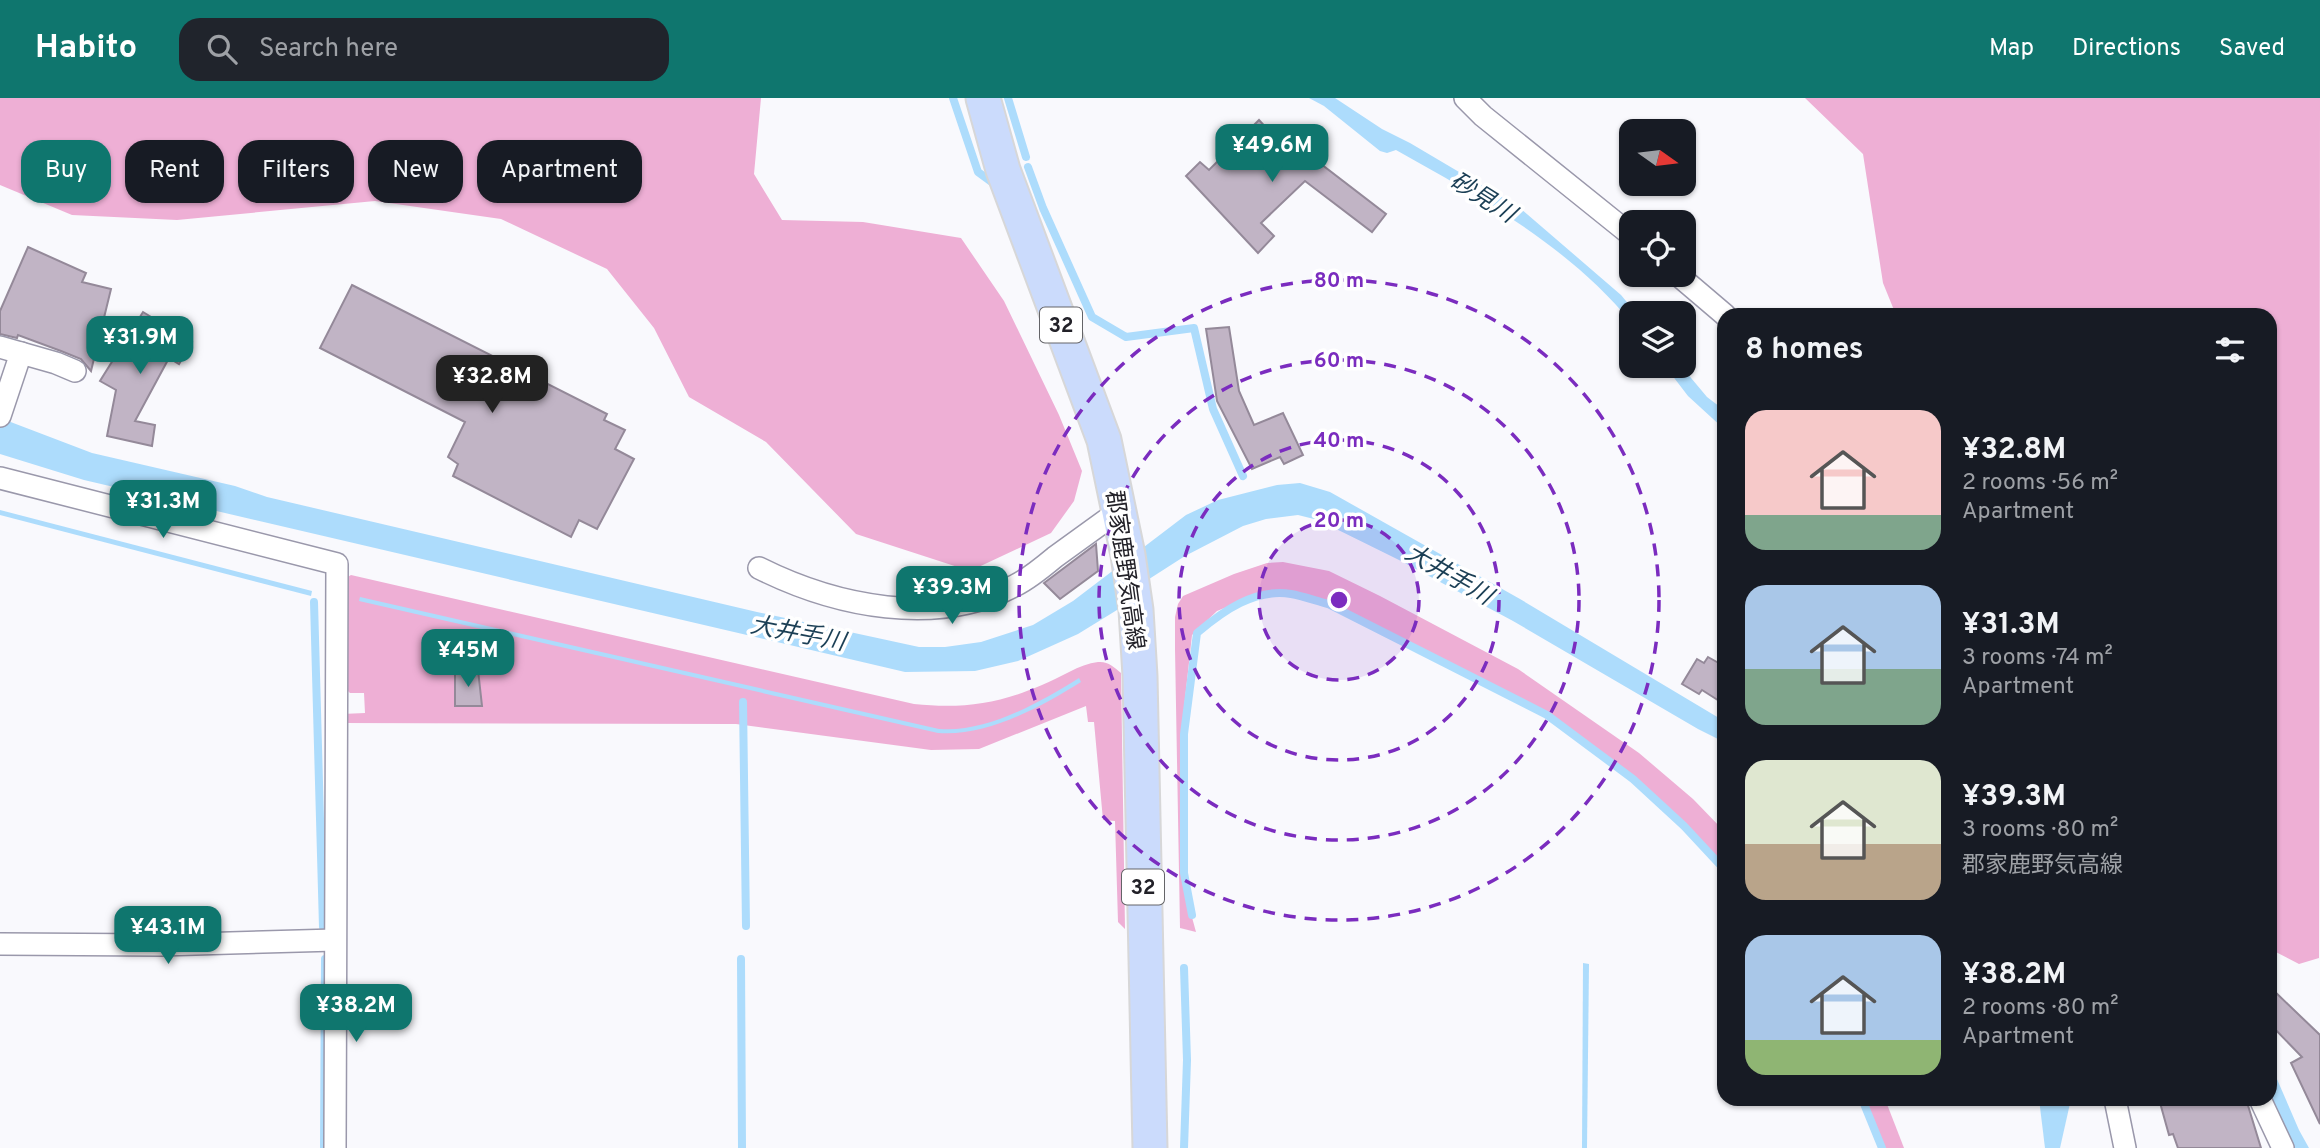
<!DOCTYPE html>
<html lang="en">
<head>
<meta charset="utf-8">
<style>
	:root { --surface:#171b24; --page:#20242c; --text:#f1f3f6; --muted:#9ea1a6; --accent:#0f766e }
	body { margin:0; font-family:Overpass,"Noto Sans JP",sans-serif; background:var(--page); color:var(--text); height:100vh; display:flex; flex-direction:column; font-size:26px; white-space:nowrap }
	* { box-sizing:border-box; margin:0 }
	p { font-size:23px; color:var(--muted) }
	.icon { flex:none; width:38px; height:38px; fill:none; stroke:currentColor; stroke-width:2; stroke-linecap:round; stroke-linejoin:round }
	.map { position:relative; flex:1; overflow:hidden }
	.side { position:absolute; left:1717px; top:210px; width:560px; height:798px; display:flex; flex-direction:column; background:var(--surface); border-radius:21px; box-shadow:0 2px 5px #0004 }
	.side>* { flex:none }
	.guide { position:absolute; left:21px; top:42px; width:665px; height:63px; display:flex; gap:14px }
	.needle { width:46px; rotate:104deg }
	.controls { position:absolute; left:1619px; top:21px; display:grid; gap:14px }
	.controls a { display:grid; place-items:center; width:77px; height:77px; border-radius:14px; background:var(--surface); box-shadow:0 2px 5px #0004; font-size:35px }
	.price { position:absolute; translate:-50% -60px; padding:0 16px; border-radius:14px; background:var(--accent); color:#fff; font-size:23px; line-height:46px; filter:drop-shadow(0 2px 4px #0008) }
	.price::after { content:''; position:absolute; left:50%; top:42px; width:21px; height:16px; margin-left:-10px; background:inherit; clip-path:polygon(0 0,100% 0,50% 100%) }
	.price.on { background:#222; color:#fff }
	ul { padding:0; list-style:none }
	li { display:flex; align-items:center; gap:21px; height:175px; padding:0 28px }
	li span { display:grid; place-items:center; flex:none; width:196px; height:140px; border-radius:21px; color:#555 }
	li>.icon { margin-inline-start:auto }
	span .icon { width:84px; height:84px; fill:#fffc; stroke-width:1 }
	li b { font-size:30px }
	h2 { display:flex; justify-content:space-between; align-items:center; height:84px; padding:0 28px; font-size:30px }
	.chip { padding:0 24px; border-radius:21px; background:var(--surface); box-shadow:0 2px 5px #0004; font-size:24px; line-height:63px }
	.chip.on { background:var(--accent); color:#fff }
	header { display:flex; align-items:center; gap:42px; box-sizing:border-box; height:98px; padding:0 35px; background:var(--accent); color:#fff }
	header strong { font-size:33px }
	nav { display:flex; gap:38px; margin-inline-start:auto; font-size:24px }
	.search { width:490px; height:63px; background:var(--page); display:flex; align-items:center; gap:18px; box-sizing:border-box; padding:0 24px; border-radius:21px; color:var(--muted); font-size:26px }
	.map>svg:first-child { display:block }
</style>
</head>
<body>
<header>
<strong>Habito</strong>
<div class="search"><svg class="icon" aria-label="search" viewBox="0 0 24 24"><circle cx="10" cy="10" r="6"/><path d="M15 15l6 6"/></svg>Search here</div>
<nav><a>Map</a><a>Directions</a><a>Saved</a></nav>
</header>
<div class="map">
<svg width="2320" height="1050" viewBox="0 0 2320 1050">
	<rect width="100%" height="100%" fill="#f9f9fd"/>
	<g fill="#eeafd5">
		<path d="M0,0H761L754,76L782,122L863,124L961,140L1004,203L1059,317L1082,373L1074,403L1051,435L970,473L856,436L766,344L689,299L654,230L607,171L501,121L375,103L177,122L72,117L0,87Z"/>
		<path d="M1805,0H2320L2319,860L2299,866L2270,851V217H1896L1883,185L1863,56Z"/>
		<path d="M1283,464L1329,473L1380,498L1518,571L1639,655L1693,701L1724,733V769L1684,727L1633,680L1548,617L1327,504L1288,493H1267L1217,513L1192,537L1181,638L1183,777L1187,801L1196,834L1180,830L1175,551V519L1178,506L1183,498L1234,476L1267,465Z"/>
		<path d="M351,477L914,606C962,611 998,606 1042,587C1060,580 1079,566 1098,564C1108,563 1114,569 1121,575L1125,831L1118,824L1115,723L1103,722L1094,624H1088L1086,608L979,651L931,652L736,626L342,625V616L365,615L364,595H350L339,584L346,480Z"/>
		<path d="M1864,1001H1885L1904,1050H1884Z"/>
	</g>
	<g fill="#addcfc">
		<path d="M1309,0H1335L1382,31L1410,45L1520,110L1621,197L1636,215H1631V224C1568,148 1480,99 1396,52L1387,55L1380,53L1324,8Z"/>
		<path d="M1665,268H1681L1707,299L1724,312V331L1688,298Z"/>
		<path d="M8,323L92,355L235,388L267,399L757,514L919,549H945L981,544L1033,527L1073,503L1186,417L1218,402L1277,387L1300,385L1330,394L1520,501L1724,623V644L1698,631L1513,523L1399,462L1318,422L1298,417L1266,421L1243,428L1185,458L1146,483L1117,512L1078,536L1018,563L975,573L905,574L84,382L0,356V324Z"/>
		<path d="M0,412L312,493L311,498L0,417Z"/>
		<path d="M360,499L939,631C986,635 1039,605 1079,580L1081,584C1041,609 986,639 938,635L359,503Z"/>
		<path d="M1583,865L1589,866L1587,1050H1582Z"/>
		<path d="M2270,965L2299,1032L2309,1050H2291L2270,1001Z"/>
		<path d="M2039,1001H2071L2060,1050H2045Z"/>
	</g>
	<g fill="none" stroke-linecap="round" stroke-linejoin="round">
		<g stroke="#addcfc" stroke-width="8">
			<path d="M953,0L978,74L993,85"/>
			<path d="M1008,0L1026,59"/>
			<path d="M1028,69L1043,110L1092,219L1126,239L1194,230L1213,311L1243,378"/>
			<path d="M314,504L323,829"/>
			<path d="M743,604L746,828"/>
			<path d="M1192,817L1184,775V636L1197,535C1223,513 1255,490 1291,496C1303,498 1316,503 1328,506L1547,617L1633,681L1684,728L1724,771"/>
			<path d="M741,861L742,1050"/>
			<path d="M1184,870L1187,962L1184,1050"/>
			<path d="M1862,1001L1882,1050"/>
			<path d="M324,1050L325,861"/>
		</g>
	</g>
	<g fill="#c1b4c5" stroke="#948999" stroke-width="2">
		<path d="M1259,22L1282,47L1287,40L1386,116L1372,134L1305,83L1261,125L1274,138L1258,155L1186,78L1200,64L1209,72Z"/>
		<path d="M28,149L86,175L82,184L111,191L91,273L81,261L61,253L18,237L17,240L0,236V213Z"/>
		<path d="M352,187L607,316L604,322L625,332L615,351L634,361L597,431L579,422L571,439L453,378L458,366L448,359L465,324L320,250Z"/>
		<path d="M143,214L192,244L179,266L169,260L135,323L155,327L152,348L107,338L116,292L100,283Z"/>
		<path d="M1229,229L1239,293L1254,327L1283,315L1303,357L1284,366L1280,359L1252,371L1217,303L1206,231Z"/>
		<path d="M1096,446L1098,473L1060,501L1044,485Z"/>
		<path d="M1708,559L1724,568V606L1702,592L1699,596L1682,586L1697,561L1704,565Z"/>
		<path d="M478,572L482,608H455V573Z"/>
		<path d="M2270,889L2320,937V1026L2291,965L2302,959L2270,926Z"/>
		<path d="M2159,1001H2246L2261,1050H2178L2173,1036L2169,1037Z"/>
	</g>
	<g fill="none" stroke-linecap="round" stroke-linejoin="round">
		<g stroke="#9a98ab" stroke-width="24">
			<g id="minor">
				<path d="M1465,0L1483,18L1631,137"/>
				<path d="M1678,177L1725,217"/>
				<path d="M0,249L56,265L75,273"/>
				<path d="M0,318L21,255"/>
				<path d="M0,380L337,466L335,1050"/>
				<path d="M759,470C835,508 937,530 1016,487C1030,480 1043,469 1055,459C1077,443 1098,428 1120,412"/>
				<path d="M0,846L161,847L335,842"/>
				<path d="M2115,1001L2125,1050"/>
				<path d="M2260,1001L2283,1050"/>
			</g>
		</g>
		<g stroke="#d7d7d8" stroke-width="37">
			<path id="primary" d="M983,0L1003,72L1104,342L1128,457L1136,512L1140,578L1150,1050"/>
		</g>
		<use href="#minor" stroke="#fff" stroke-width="21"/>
		<use href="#primary" stroke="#cbdbfc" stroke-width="33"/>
	</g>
	<circle cx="1339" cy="502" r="80" fill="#7b2cbf" fill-opacity=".12"/>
	<g fill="none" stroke="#7b2cbf" stroke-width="3.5" stroke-dasharray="12 9">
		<circle cx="1339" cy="502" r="80"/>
		<circle cx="1339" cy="502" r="160"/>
		<circle cx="1339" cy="502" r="240"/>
		<circle cx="1339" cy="502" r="320"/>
	</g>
	<g text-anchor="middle" stroke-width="7" stroke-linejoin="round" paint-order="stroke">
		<g fill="#fff" stroke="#646468" stroke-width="2">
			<rect x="1040" y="209.5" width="42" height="35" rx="5"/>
			<rect x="1122" y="771.5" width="42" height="35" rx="5"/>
		</g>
		<g font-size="21" font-weight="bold" fill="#222128">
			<text x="1061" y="234">32</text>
			<text x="1143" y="796">32</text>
		</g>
		<g font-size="23" fill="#222128" stroke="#fff">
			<text transform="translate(1126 472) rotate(82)" y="8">郡家鹿野気高線</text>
		</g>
		<g font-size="24" font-style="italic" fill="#1b3f55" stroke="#fff">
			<text transform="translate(1483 99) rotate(32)" y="8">砂見川</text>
			<text transform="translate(1449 476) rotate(30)" y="8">大井手川</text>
			<text transform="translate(798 535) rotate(11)" y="8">大井手川</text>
		</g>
	</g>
	<circle cx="1339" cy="502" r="10" fill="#7b2cbf" stroke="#fff" stroke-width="3.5"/>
	<g font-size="21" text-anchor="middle" font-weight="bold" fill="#7b2cbf" stroke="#fff" stroke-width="7" stroke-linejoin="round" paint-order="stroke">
		<text x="1339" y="189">80 m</text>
		<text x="1339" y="269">60 m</text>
		<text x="1339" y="349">40 m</text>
		<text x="1339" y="429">20 m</text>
	</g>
</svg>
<div class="controls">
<a><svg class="needle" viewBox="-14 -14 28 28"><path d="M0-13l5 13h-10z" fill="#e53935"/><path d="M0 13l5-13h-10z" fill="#9ea1a6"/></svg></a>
<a><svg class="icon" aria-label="locate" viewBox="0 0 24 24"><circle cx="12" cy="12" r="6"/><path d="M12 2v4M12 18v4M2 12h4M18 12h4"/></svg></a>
<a><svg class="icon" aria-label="layers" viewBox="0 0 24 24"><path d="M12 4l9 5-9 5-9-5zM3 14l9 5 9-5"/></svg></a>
</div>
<b class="price" style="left:1272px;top:86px">¥49.6M</b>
<b class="price" style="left:140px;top:278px">¥31.9M</b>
<b class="price on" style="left:492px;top:317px">¥32.8M</b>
<b class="price" style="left:163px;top:442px">¥31.3M</b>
<b class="price" style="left:952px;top:528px">¥39.3M</b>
<b class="price" style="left:468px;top:591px">¥45M</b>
<b class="price" style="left:168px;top:868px">¥43.1M</b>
<b class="price" style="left:356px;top:946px">¥38.2M</b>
<div class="guide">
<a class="chip on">Buy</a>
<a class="chip">Rent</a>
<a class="chip">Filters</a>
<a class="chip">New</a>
<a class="chip">Apartment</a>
</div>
<section class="side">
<h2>8 homes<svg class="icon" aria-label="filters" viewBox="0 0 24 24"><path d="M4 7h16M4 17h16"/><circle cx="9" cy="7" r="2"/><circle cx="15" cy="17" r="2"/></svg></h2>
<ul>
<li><span style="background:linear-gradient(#f6c9c9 75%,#7fa58c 0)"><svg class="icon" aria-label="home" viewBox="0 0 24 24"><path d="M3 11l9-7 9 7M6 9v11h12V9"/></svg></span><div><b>¥32.8M</b><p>2 rooms · 56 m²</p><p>Apartment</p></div></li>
<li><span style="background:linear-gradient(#a9c7e8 60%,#7fa58c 0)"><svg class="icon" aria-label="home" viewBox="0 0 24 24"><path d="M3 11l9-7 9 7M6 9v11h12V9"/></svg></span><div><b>¥31.3M</b><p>3 rooms · 74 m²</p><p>Apartment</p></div></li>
<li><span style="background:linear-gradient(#dfe7d0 60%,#b9a48a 0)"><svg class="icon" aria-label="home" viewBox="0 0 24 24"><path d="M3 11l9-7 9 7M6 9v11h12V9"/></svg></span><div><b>¥39.3M</b><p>3 rooms · 80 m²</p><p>郡家鹿野気高線</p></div></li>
<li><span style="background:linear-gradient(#a9c7e8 75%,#8fb573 0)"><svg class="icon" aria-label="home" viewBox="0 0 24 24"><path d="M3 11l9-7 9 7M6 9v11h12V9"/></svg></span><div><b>¥38.2M</b><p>2 rooms · 80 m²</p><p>Apartment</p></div></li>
</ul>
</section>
</div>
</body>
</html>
